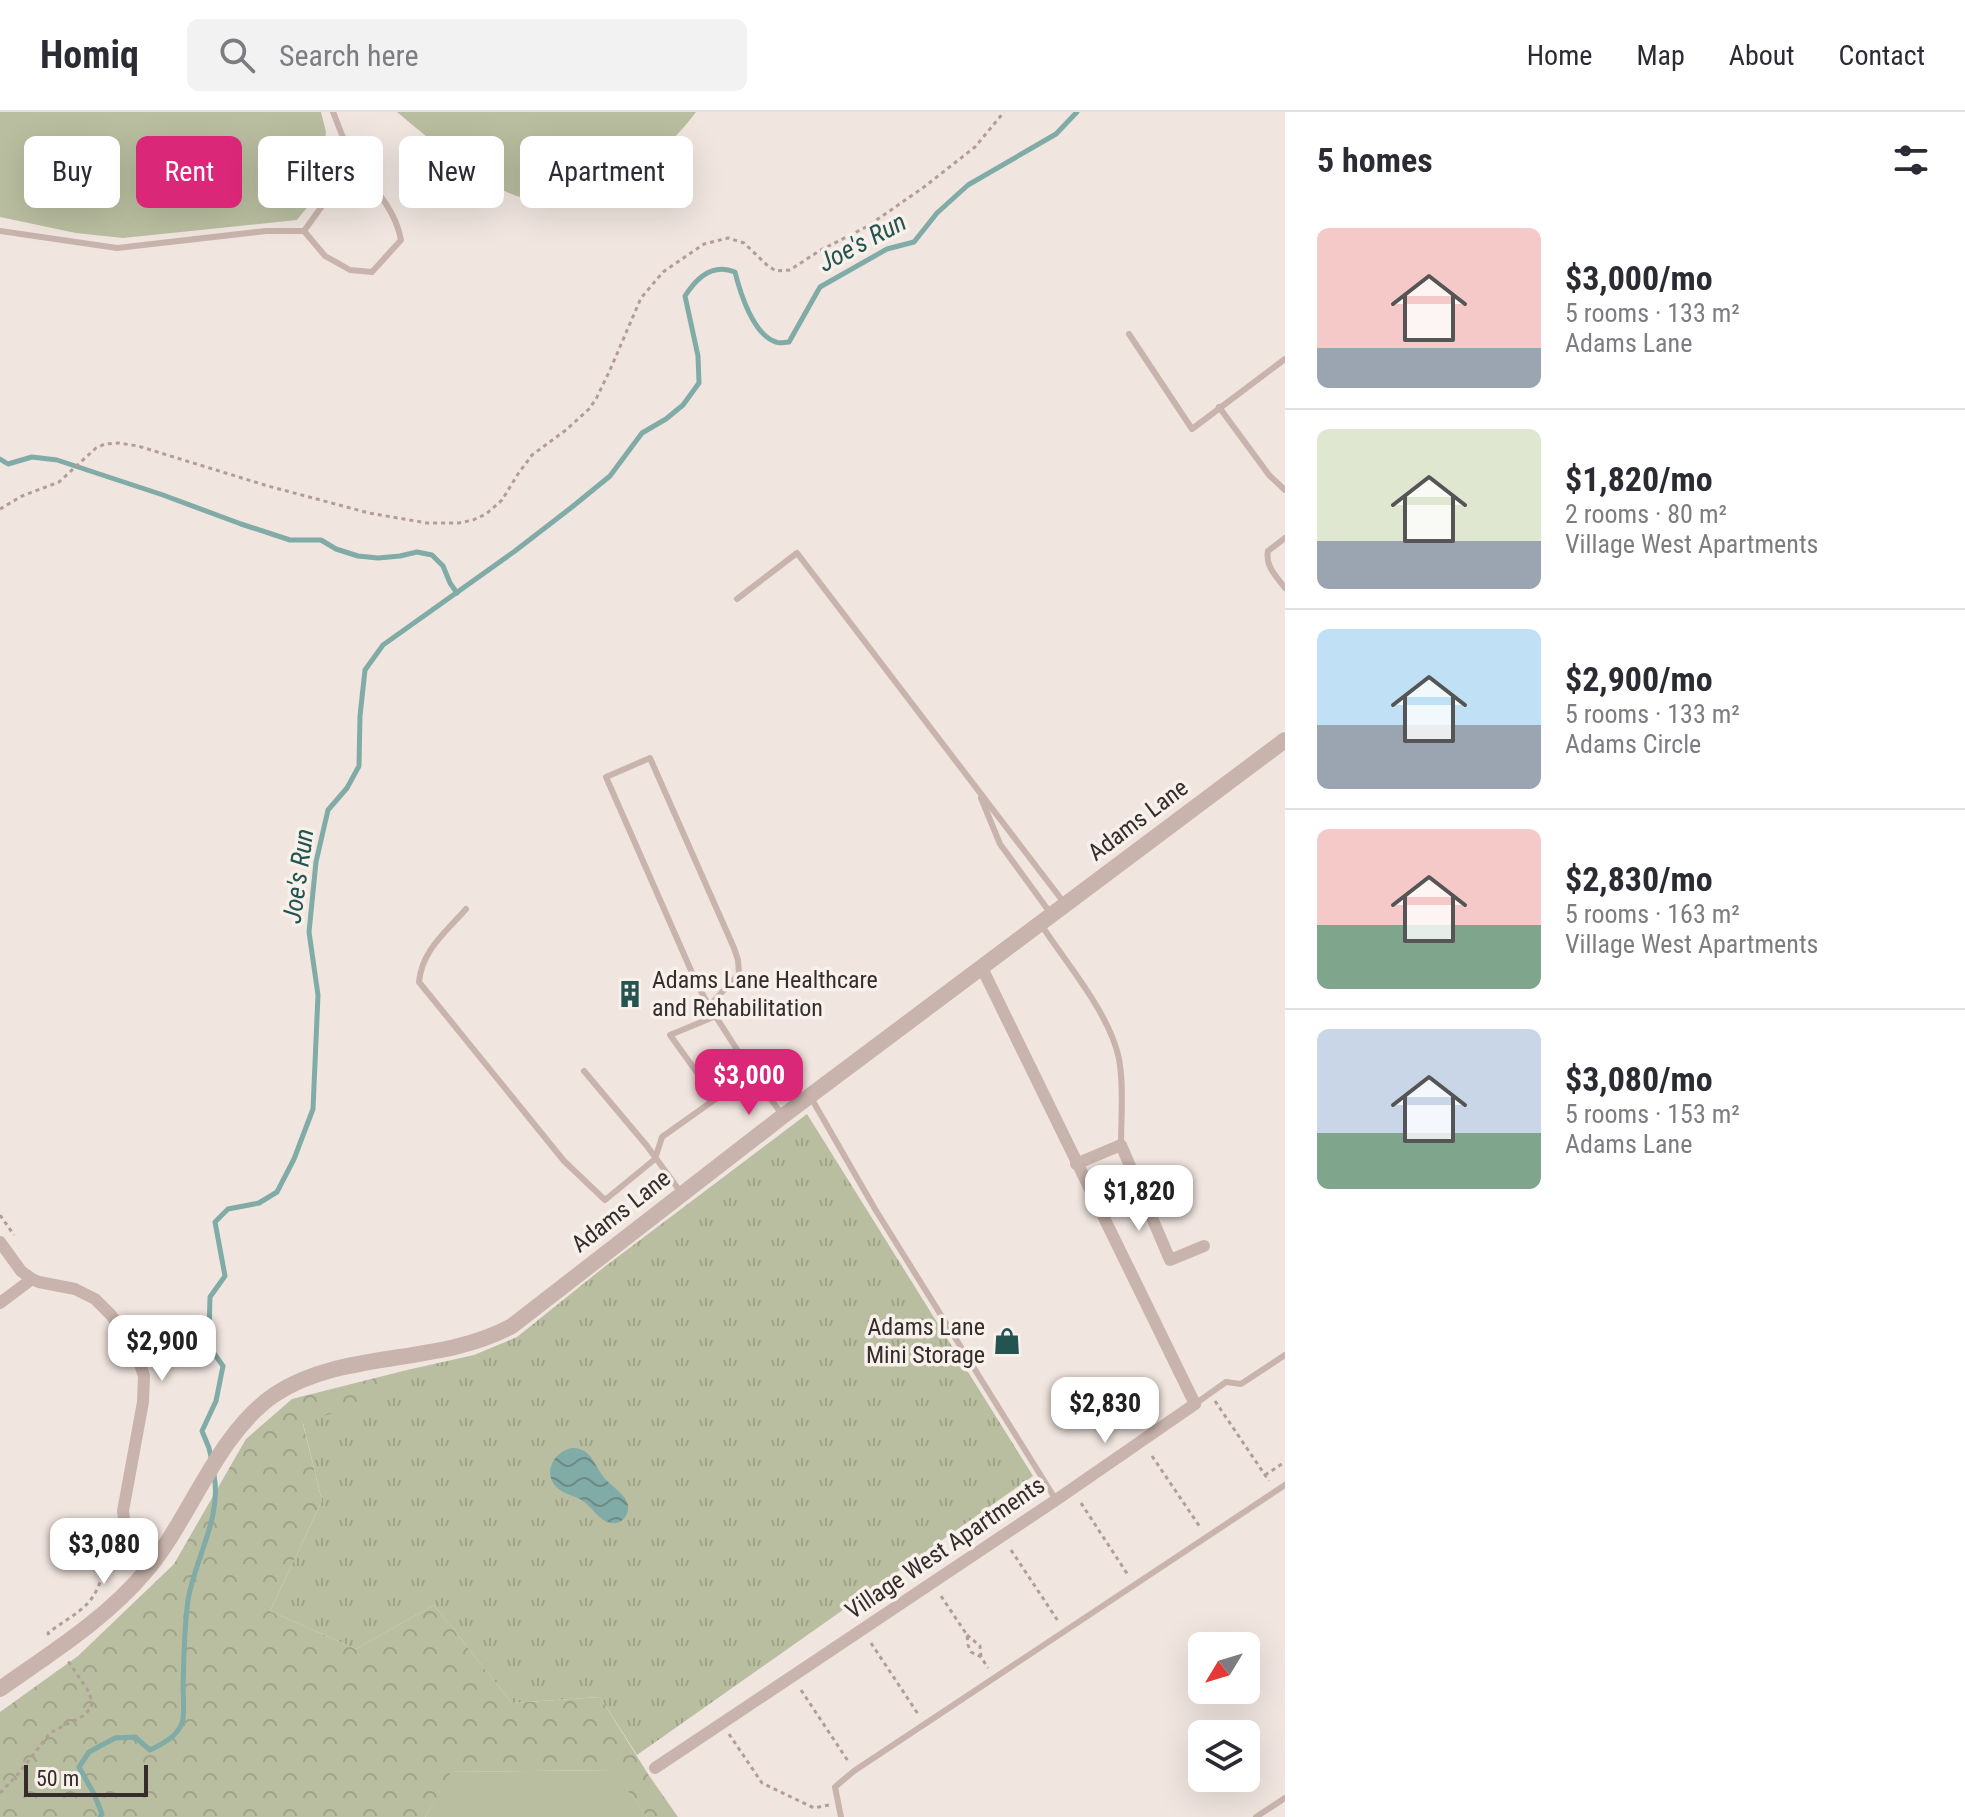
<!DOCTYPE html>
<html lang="en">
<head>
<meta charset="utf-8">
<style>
	:root { --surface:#fff; --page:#f2f2f3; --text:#2b2b33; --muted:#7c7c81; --line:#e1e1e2; --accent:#db2777 }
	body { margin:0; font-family:"Roboto Condensed",sans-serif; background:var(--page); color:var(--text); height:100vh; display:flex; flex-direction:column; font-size:30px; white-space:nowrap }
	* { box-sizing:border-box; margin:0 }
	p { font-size:26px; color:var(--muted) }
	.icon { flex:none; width:44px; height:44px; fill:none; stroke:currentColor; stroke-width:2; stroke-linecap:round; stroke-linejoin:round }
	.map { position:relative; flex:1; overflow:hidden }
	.side { display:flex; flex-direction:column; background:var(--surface); width:680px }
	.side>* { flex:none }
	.guide { position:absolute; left:24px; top:24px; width:760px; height:72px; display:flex; gap:16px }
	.needle { width:52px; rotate:232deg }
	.controls { position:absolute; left:1188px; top:1520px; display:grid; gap:16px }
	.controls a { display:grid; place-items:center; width:72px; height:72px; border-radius:12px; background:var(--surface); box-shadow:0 8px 32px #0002; font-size:40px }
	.scale { position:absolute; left:24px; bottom:20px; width:124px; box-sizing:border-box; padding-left:8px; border:4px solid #362c2a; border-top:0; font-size:22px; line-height:28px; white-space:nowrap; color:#362c2a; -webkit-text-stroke:6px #f8f0eb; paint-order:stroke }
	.price { position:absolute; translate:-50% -68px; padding:0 18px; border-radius:16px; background:#fff; color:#222; font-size:26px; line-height:52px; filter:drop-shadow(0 2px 4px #0008) }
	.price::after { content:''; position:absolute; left:50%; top:48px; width:24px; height:18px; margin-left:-12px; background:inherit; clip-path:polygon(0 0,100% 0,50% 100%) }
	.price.active { background:var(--accent); color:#fff }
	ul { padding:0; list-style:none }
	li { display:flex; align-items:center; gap:24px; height:200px; padding:0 32px }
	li+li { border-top:2px solid var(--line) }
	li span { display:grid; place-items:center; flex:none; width:224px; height:160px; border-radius:12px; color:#555 }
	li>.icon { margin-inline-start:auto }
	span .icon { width:96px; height:96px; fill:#fffc; stroke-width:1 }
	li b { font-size:34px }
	h2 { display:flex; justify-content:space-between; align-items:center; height:96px; padding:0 32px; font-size:34px }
	.chip { padding:0 28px; border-radius:12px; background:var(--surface); box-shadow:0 8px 32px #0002; font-size:28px; line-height:72px }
	.chip.active { background:var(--accent); color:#fff }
	header { display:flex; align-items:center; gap:48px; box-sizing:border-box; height:112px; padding:0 40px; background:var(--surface); border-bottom:2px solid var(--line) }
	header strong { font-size:38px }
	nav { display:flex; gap:44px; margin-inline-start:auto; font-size:28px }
	.search { width:560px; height:72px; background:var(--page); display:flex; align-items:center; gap:20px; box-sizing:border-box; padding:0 28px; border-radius:12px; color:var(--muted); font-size:30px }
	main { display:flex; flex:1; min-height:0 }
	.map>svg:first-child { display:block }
</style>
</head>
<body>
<header>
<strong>Homiq</strong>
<div class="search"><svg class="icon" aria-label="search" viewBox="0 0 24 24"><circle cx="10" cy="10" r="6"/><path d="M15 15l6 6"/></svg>Search here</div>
<nav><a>Home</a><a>Map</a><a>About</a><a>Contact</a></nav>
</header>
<main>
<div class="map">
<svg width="1285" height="1705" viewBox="0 0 1285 1705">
	<defs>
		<pattern id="forest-crowns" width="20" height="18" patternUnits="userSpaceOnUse" patternTransform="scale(2)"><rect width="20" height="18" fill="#b9bea0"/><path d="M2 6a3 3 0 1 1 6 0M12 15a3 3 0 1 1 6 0" fill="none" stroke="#a0a38a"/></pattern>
		<pattern id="park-tufts" width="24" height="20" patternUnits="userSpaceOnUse" patternTransform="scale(2)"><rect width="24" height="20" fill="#b9bea0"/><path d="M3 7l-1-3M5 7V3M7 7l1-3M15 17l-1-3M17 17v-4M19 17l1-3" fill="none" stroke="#a0a38a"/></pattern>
		<pattern id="water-waves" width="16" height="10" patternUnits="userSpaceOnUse" patternTransform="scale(2)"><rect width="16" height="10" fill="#80aba6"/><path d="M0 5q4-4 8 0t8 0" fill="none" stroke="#6a8b87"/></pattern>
	</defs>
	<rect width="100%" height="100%" fill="#f0e5df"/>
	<g fill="#b9bea0">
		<path d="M0,0H321L326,20L324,39C328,45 332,50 331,57C329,73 307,95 297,108L123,126L76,121L0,105Z"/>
		<path d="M397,0H696C672,33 643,53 605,69C584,78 558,90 535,88C494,86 429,26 397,0Z"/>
		<path d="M614,1658L647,1705H425L450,1660Z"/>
	</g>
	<path fill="url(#forest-crowns)" d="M407,1258L401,1279L303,1312L322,1389L270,1499L356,1537L434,1493L512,1591L600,1585L648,1662L678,1705H647L613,1658L451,1660L425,1705H0V1600L78,1544L174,1452L246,1327L292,1287Z"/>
	<path fill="url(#park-tufts)" d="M807,1002L1033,1364L637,1643L600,1585L512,1591L434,1493L356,1537L270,1499L322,1389L303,1311L400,1279L407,1258L474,1243L517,1225L603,1156Z"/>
	<path fill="url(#water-waves)" d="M571,1336C578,1336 583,1337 588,1342C594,1348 597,1356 602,1363C610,1375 634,1385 627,1402C624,1408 619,1412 612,1411C601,1411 592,1395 583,1389C576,1384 567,1383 560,1378C541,1364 552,1341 571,1336Z"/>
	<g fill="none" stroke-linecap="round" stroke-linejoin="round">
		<g stroke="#80aba6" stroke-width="5">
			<path d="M0,347L8,352L32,345L57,348L163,383L241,412L290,428H321L336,437L358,444L378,446L400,444L417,440L432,443L443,454L450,471L457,481"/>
			<path d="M212,1349L209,1336L202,1319L216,1289L223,1254L213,1240L209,1221L210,1185L225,1164L215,1110L228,1097L259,1091L277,1080L294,1047L313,997L318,883L309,820L316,750L328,698L347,676L359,654L360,604L365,558L383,533L515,439L572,395L610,364L642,321L666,307L683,293L699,271L698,244L685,184C697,165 713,151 735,160C740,180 753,223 776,230C780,232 784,230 789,230L820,175L887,137L914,130L937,101L968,73L1056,22L1077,0"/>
			<path d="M100,1705L102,1702L94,1682L79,1655L89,1640L115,1626L135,1625L150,1638C162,1632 177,1625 182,1611C185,1603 183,1583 183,1574C184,1546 184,1517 188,1488C195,1446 222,1406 214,1363"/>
		</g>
		<g stroke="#b39e96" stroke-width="3" stroke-dasharray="4 4" stroke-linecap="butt">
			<path d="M0,397L22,384L59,370L96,336L105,332L119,331L138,334L268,374L369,401L427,411H459L473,408L486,402L502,388L518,362L532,343L566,318L589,297L596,287L610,258L641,186L663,160L704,132L728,126L744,131L768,154L776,159L790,158L819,139L868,114L924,75L975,35L1004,0"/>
			<path d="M0,1103L14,1123"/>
			<path d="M1215,1289L1269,1369"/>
			<path d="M1152,1344L1200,1415"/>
			<path d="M1265,1363L1285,1350"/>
			<path d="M1081,1391L1128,1463"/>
			<path d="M1011,1438L1058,1509"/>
			<path d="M941,1484L967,1523L968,1533L971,1540L981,1545L988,1556"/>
			<path d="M49,1523L48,1521C61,1511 78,1502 89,1490C105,1470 96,1461 123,1445"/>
			<path d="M967,1523L980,1534L981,1545"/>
			<path d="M871,1531L918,1602"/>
			<path d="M801,1578L848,1649"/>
			<path d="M729,1622L762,1671L814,1696L829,1693"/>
			<path d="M0,1681L19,1661L50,1621L83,1604L91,1596L92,1590L89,1580L68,1549"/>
		</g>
		<g stroke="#c8b4ac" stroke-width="6">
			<path d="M0,119L117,136L266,119H304L353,51L333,0"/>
			<path d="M304,119L325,144L350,158L372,160L401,128C395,96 373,75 353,51"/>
			<path d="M1129,222L1192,317L1285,247"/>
			<path d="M1219,295L1269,363L1285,378"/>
			<path d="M1285,426L1268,439C1265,454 1276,464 1285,476"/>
			<path d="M737,487L797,441L1065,792"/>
			<path d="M981,686L1000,732L1051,802"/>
			<path d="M466,797C446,820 422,838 419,870L564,1049L605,1088L655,1047L662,1025L752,961"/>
			<path d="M1042,814C1067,852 1110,902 1119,947C1124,974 1121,1005 1121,1033"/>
			<path d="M709,894L697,872L606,665L650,646L734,836L738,848L739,862L709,894L752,961L783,1004"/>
			<path d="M716,904L670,923L716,987"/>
			<path d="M584,959L647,1034L682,1082"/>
			<path d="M810,984L875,1097L1056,1388"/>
			<path d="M1195,1292L1226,1270L1241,1272L1285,1243"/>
			<path d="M841,1705L835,1675L854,1659L1285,1373"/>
			<path d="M1256,1705L1285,1686"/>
		</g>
		<g stroke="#c8b4ac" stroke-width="12">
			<path d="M1076,1052L1121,1033L1170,1148L1204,1134"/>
			<path d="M0,1130L21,1159L32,1167L39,1170L75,1177L95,1187L111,1203L129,1227L138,1246L144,1264L143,1290L123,1399C125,1422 134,1439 146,1459"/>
			<path d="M0,1191L32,1167"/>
			<path d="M655,1656L1056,1388L1195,1292L981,854"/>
		</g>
		<path stroke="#c8b4ac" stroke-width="16" d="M0,1577C51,1541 106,1507 146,1459C191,1406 216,1323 274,1283C343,1237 439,1254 512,1214L783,1004L1285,628"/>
	</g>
	<defs>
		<g id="building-bare" transform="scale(2.16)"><path d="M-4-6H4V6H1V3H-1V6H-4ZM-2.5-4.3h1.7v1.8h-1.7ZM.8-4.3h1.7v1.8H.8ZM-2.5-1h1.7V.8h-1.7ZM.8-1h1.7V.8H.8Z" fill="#235450" stroke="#f8f0eb" stroke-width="2.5" paint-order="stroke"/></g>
		<g id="shop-bare" transform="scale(2.16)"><path d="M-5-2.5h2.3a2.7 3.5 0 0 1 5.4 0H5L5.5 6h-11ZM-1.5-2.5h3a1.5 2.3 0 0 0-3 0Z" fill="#235450" stroke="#f8f0eb" stroke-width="2.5" paint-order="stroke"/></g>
	</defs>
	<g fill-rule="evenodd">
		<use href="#building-bare" x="630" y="882"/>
		<use href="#shop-bare" x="1007" y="1229"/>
	</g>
	<g text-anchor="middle" stroke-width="7" stroke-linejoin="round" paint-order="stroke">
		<g font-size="24" fill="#362c2a" stroke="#f8f0eb">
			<text transform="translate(1138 708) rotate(-37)" y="8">Adams Lane</text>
			<text transform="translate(621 1099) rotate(-38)" y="8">Adams Lane</text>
			<text transform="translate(945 1436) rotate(-34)" y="8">Village West Apartments</text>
		</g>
		<g font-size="24" fill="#362c2a" stroke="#f8f0eb" text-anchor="start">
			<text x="652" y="876">Adams Lane Healthcare<tspan x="652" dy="28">and Rehabilitation</tspan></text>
			<text x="985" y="1223" text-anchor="end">Adams Lane<tspan x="985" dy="28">Mini Storage</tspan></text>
		</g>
		<g font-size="26" font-style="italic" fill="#235450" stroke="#f8f0eb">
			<text transform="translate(862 130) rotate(-28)" y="9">Joe's Run</text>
			<text transform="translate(298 764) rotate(-82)" y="9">Joe's Run</text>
		</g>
	</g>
</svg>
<div class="controls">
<a><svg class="needle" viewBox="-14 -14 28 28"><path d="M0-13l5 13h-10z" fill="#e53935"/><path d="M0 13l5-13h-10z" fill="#7c7c81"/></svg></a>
<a><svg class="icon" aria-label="layers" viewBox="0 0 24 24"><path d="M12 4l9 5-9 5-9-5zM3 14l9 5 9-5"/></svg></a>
</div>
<div class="scale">50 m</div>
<b class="price active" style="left:749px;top:1005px">$3,000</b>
<b class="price" style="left:1139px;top:1121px">$1,820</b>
<b class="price" style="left:162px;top:1271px">$2,900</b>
<b class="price" style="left:1105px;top:1333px">$2,830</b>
<b class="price" style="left:104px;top:1474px">$3,080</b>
<div class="guide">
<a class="chip">Buy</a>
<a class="chip active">Rent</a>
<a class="chip">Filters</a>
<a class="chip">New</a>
<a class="chip">Apartment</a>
</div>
</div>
<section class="side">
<h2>5 homes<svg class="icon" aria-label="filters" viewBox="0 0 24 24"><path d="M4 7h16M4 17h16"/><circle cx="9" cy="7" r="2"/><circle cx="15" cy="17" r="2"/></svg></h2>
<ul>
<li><span style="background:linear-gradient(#f6c9c9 75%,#9aa5b1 0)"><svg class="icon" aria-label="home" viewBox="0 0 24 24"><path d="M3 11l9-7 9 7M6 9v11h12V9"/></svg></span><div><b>$3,000/mo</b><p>5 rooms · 133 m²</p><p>Adams Lane</p></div></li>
<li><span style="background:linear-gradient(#dfe7d0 70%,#9aa5b1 0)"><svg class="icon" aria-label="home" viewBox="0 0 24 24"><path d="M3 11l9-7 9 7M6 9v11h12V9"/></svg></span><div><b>$1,820/mo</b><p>2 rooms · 80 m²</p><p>Village West Apartments</p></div></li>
<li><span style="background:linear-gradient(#bfe0f5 60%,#9aa5b1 0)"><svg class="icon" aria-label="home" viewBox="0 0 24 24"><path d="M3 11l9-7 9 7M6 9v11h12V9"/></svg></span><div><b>$2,900/mo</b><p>5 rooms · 133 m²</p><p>Adams Circle</p></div></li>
<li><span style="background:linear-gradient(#f6c9c9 60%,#7fa58c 0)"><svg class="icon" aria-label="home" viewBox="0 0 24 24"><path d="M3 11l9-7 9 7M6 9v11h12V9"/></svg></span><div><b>$2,830/mo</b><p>5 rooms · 163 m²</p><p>Village West Apartments</p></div></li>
<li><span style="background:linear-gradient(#c9d6e8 65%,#7fa58c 0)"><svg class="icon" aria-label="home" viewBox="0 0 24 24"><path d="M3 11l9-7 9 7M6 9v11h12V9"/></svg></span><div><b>$3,080/mo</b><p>5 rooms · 153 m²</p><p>Adams Lane</p></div></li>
</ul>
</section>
</main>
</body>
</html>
